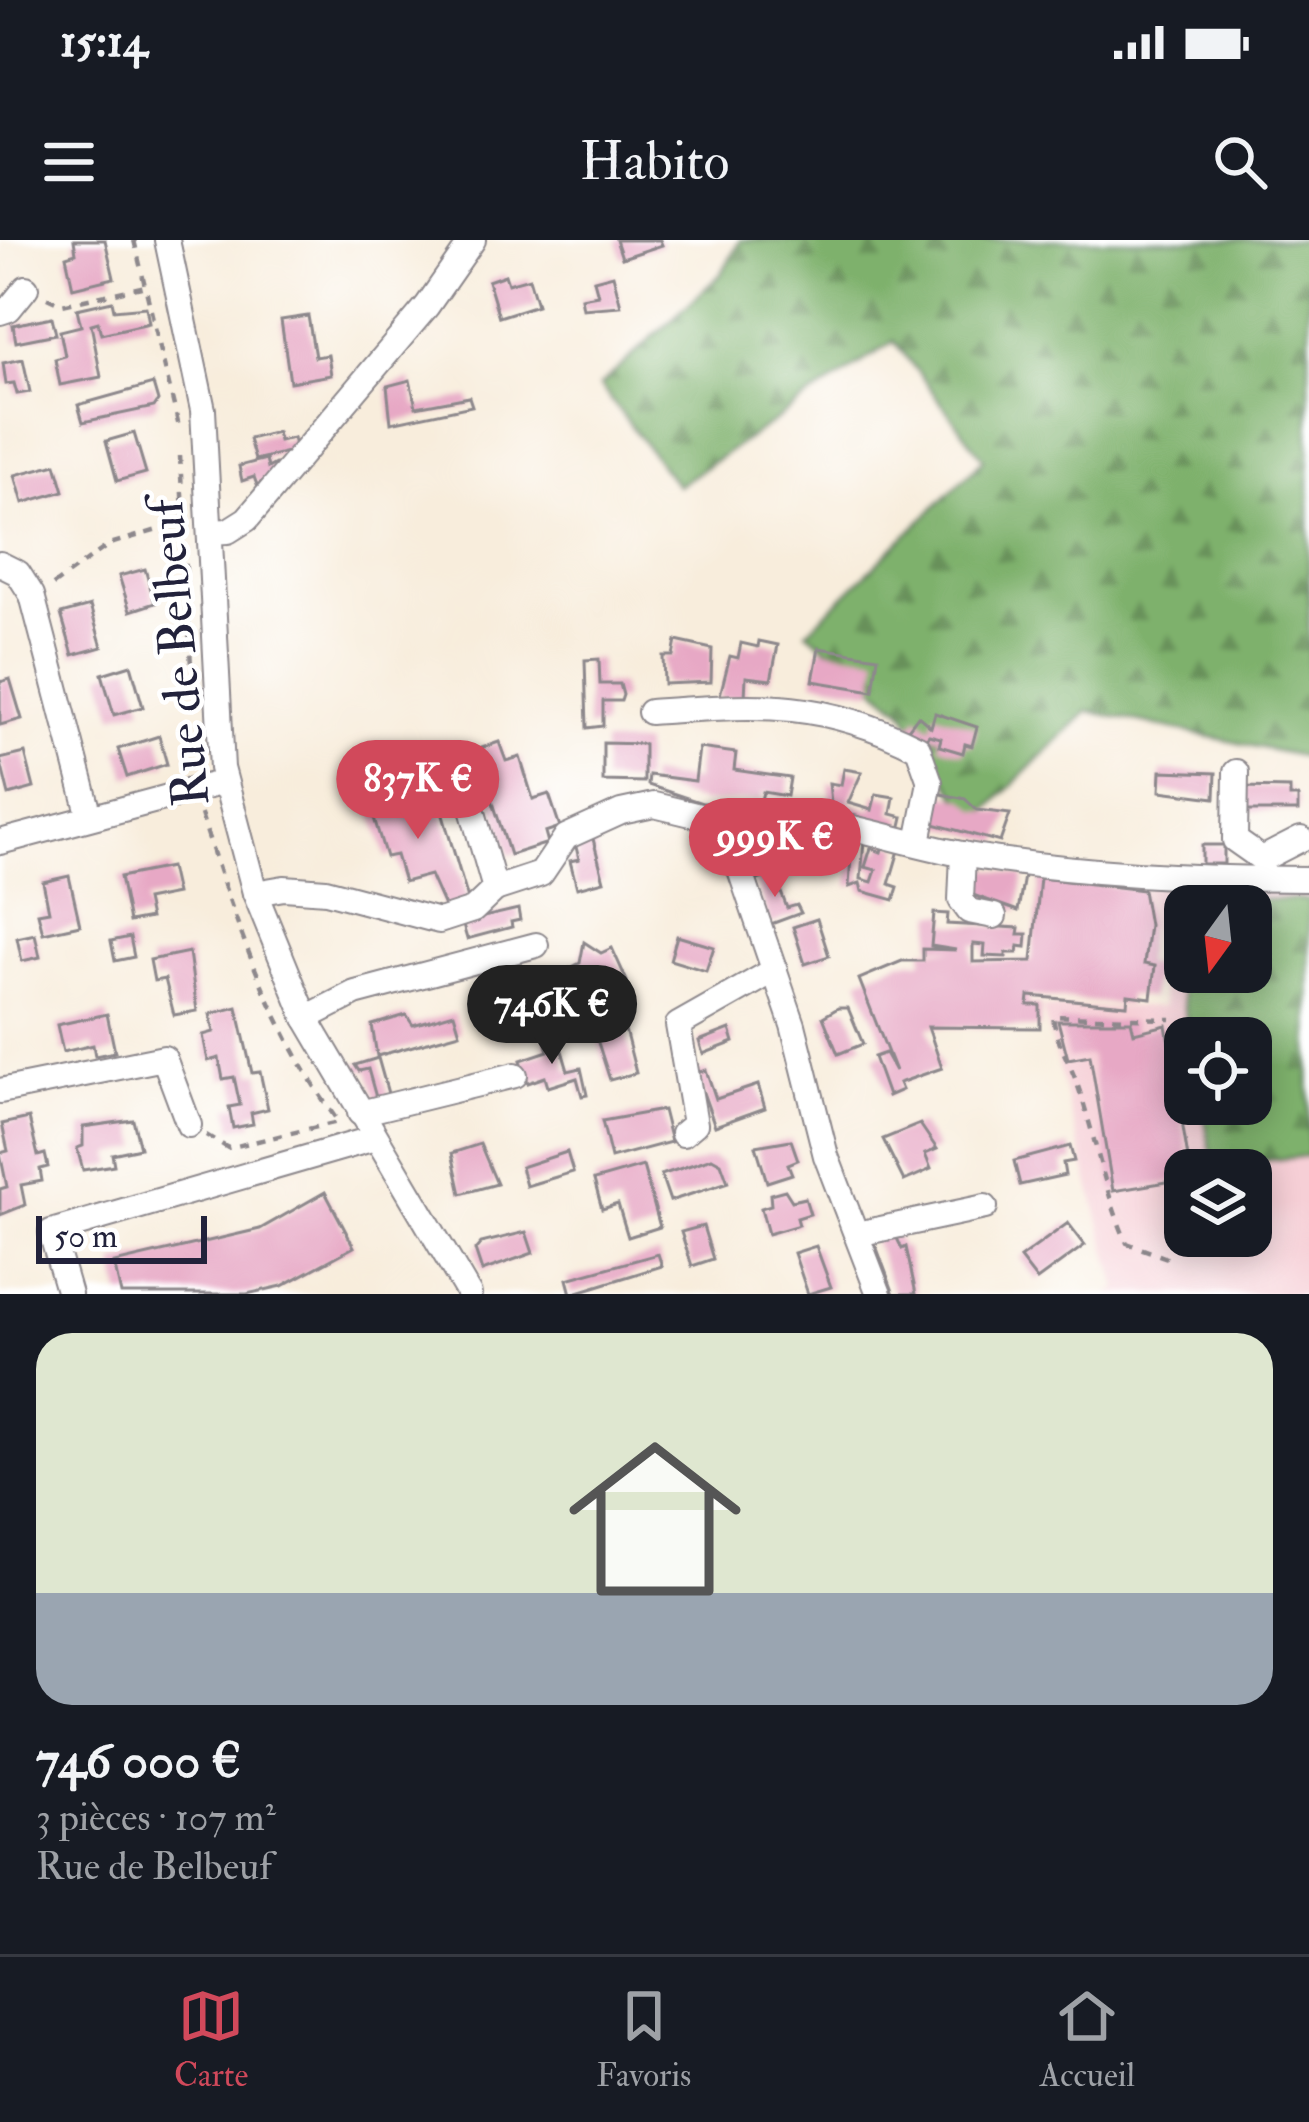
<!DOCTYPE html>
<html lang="fr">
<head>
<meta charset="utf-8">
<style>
	:root { --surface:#171b24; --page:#20242c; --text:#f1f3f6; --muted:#9ea1a6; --line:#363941; --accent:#d1495b }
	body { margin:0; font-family:"IM FELL Double Pica",serif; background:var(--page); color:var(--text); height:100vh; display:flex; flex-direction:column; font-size:45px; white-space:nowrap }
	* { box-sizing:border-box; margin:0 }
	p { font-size:39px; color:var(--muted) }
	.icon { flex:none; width:66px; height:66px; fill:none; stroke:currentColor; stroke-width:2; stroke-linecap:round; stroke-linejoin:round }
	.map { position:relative; height:1054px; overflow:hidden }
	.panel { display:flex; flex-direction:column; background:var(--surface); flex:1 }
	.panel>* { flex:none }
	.needle { width:78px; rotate:195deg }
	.buttons { position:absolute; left:1164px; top:645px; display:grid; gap:24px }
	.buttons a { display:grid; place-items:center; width:108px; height:108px; border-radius:24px; background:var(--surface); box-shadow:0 6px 30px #0003; font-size:60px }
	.scale { position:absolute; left:36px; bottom:30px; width:171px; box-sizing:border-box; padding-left:12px; border:6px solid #22223b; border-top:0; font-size:33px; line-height:42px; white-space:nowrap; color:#22223b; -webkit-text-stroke:9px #fff; paint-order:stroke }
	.price { position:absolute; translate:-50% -102px; padding:0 27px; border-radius:42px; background:var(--accent); color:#fff; font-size:39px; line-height:78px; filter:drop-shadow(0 3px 6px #0008) }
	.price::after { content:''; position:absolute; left:50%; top:72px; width:36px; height:27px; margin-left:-18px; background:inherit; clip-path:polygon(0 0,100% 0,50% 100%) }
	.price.selected { background:#222; color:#fff }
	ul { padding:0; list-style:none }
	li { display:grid; align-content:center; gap:24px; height:636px; padding:0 36px }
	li+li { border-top:3px solid var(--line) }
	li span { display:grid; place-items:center; height:372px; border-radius:36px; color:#555 }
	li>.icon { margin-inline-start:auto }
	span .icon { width:216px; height:216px; fill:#fffc; stroke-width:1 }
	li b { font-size:51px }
	.status { display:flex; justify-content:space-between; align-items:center; height:84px; padding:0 60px; background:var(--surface); direction:ltr }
	.status svg { height:33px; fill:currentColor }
	header { display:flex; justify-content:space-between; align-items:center; height:156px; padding:0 36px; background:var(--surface); font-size:54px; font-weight:600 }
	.menu { display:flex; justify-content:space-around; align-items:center; height:168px; border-top:3px solid var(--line); background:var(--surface); font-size:33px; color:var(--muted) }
	.menu a { display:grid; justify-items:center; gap:6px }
	.menu .selected { color:var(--accent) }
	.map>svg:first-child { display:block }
</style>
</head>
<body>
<div class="status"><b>15:14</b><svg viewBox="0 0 49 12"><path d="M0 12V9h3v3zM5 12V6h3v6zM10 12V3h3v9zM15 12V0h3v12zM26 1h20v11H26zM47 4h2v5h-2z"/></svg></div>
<header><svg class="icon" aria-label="menu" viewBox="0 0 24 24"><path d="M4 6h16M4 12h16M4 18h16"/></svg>Habito<svg class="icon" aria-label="search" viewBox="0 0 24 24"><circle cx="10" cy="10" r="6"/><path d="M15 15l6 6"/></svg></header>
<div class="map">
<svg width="1309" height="1054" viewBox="0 0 1309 1054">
	<defs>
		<pattern id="forest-firs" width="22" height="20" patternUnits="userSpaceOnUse" patternTransform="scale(3)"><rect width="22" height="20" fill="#7eb16c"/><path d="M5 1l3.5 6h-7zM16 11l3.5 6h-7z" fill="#67905a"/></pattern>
	</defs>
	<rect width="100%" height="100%" fill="#fff"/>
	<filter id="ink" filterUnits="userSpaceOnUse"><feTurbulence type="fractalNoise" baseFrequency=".00833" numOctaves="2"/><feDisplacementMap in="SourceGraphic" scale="24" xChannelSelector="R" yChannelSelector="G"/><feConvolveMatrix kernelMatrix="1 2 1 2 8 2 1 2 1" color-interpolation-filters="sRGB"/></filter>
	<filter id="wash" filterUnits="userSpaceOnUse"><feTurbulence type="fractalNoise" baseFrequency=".004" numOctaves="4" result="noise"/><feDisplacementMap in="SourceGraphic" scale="48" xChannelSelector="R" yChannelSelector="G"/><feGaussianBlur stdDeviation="2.7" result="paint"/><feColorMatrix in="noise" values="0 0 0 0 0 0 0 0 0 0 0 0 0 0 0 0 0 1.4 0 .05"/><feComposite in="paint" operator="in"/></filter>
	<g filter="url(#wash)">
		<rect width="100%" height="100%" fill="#f8eddc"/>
		<path fill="#f6cfd6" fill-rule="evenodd" d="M1145,647H1309V1054H1108L1118,1049L1042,768L1163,767ZM1185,666H1251V732H1185ZM1185,798H1251V864H1185ZM1185,930H1251V996H1185Z"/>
		<g fill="url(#forest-firs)" stroke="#506a54" stroke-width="3" fill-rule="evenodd">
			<path d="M740,0H1309V518L1088,471L974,583L903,470L807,392L984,219L894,101L677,246L600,146L722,33Z"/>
			<path d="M1163,658L1309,660V916L1214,926L1202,864H1251V798H1190ZM1185,666H1251V732H1185Z"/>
		</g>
		<g id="blocks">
			<g fill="#e7a8c5">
				<path d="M74,0H105L114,38L73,48L66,16L76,13Z"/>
				<path d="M616,0H660L662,5L622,18Z"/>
				<path d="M505,35L508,44L529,38L537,65L499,77L488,41Z"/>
				<path d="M613,35L621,66L583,69L581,58L598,55L594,40Z"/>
				<path d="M112,61L114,70L146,67L149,83L101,94L98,82L91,84L101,137L60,145L55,119L65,116L60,91L81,86L77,69Z"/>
				<path d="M308,76L315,117L328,115L331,135L290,142L281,80Z"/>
				<path d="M52,77L56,94L16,102L13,85Z"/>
				<path d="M23,119L30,152L17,154L14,143L6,144L3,123Z"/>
				<path d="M410,140L416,167L469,157L472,166L391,183L387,146Z"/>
				<path d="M153,144L158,161L154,167L83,182L78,165Z"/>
				<path d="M277,192L279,201L293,198L296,210L255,220L249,199Z"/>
				<path d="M134,193L146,233L117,241L106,201Z"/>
				<path d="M266,219L268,228L275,224L281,230L257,245L254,237L242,241L239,226Z"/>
				<path d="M56,224L64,251L23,263L15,235Z"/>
				<path d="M145,329L155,363L130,371L119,336Z"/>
				<path d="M90,366L102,407L73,415L61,374Z"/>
				<path d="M676,401L712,409L711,442L664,444L663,416H673Z"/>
				<path d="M759,401L778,405L771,440L746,437L745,457L719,459L730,416L738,418L741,403L758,407Z"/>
				<path d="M819,408L878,417L873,451L813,441Z"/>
				<path d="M599,419L600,444H620L623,455L621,461H603V486L587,488L585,420Z"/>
				<path d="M131,425L143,467L114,475L102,434Z"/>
				<path d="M10,439L22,479L0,485V442Z"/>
				<path d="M935,473L977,487L972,506L965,504L963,513L939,506L941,498L929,495L921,505L905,493L918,476L931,487Z"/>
				<path d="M159,496L167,524L127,537L118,509Z"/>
				<path d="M499,502L506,521L520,517L533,559L549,554L560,587L545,592L548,603L510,615L476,510Z"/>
				<path d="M603,503L644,504V542L603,541Z"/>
				<path d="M699,508L736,513L734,530L790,538L787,556L763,552L761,560L702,563L648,545L649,535L695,541Z"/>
				<path d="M25,513L34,548L9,555L0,519Z"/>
				<path d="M844,529L862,532L848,563L872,570L876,554L894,557L891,574L903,577L900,590L832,573L829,543L841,545Z"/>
				<path d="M1161,531L1216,533L1215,558L1160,551Z"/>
				<path d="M407,539L417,572L438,565L442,572L470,666L447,673L430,635L404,642L396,615L386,617L366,552Z"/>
				<path d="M1242,547L1290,548V557H1298V571H1241Z"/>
				<path d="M937,553L965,559L977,570L1010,574L1000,602L930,583Z"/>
				<path d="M592,595L604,641L577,648L570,621L579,619L574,599Z"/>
				<path d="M852,599L864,601L861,639L872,642L876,630L865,627L871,608L881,612L884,602L900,607L889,644L898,647L894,660L862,651L860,643L849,647Z"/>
				<rect x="1202" y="605" width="22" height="19"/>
				<path d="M975,626L1024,636L1018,671L970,654Z"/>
				<path d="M170,627L176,654L146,660L150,678L129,682L120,637Z"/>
				<path d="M774,634L787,668L797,665L801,673L771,684L755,641Z"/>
				<path d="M69,636L80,685L43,693L38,673L49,671L43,642Z"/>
				<path d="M1040,638L1143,650L1149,685L1144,724L1155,726L1151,758L1128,755L1127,765L1029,756L1028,765H1040V788L928,787L942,828L899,843L902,850L888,856L874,817L885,813L895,831L859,739L902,721H923V709L956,710L931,706L934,673L948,674L947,684L1019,688L1018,694H1027L1026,707L1018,706L1017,713H1006V717L984,716L985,705L973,704V722L1032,721Z"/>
				<path d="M518,669L520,680L511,682L512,687L467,699L462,682Z"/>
				<path d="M817,679L829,716L805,724L793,687Z"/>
				<path d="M35,694L40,717L22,721L17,698Z"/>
				<path d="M677,696L714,707L706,731L670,720Z"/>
				<path d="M130,697L134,717L115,721L111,701Z"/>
				<path d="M584,702L601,713L612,708L627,741L579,764L564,731L580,723Z"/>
				<path d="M189,712L197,771L174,775L165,739L154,741L150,720Z"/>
				<path d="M552,746L557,764L526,774L524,768L515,770L512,757Z"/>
				<path d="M237,767L252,833L260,832L268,869L251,873L253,884L233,888L229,867L240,865L234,837L223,839L219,818L208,821L203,795L214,792L210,774Z"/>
				<path d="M838,768H848L863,804L838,814L823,777Z"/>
				<path d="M454,773L460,793L377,816L372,785L406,775L413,785Z"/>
				<path d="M107,774L115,812L95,816L93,805L63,812L57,785Z"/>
				<path d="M622,778L636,833L610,840L593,787Z"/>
				<path d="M1058,781H1131L1134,793L1166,785L1190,930H1185V939L1113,951L1090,815L1068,819Z"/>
				<path d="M730,789L734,802L703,814L699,801Z"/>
				<path d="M558,797L568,831L581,828L587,855L582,856L577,838L548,847L545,837L528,843L521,820L548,811L545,801Z"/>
				<path d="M378,818L389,857L377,861L368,829L359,831L355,825Z"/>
				<path d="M706,830L716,859L758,845L765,868L715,886L696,833Z"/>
				<path d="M663,870L671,902L611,918L602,881Z"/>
				<path d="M29,878L38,916L45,914L48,927L40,929L42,941L21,945L25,965L0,975V949L7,947L0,913L8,911L2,884Z"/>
				<path d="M133,880L140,908L112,914L114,925L83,930L77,908L83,906V887Z"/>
				<path d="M920,884L937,909L925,914L931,929L904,941L883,899Z"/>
				<path d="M791,900L798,920L788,924L792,934L767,942L756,906Z"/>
				<path d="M480,904L497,944L461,954L452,913Z"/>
				<path d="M1070,906L1074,921L1063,923L1065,935L1020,945L1014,921Z"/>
				<path d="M567,912L573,932L526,946L521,927Z"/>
				<path d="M712,918L721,923L728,942L670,961L661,935Z"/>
				<path d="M643,926L660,987L628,997L618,964L602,969L594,940Z"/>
				<path d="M785,950L792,961L805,958L810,974L797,978L799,985L768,994L761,968L771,965L770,954Z"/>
				<path d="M325,952L354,1007L282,1046L247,1054H121L114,1023L260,989Z"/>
				<path d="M1068,983L1085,1005L1037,1040L1020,1018Z"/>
				<path d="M703,986L713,1019L692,1026L681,992Z"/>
				<path d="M526,992L533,1013L482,1031L475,1010L481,1003Z"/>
				<path d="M872,995L896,996L902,1009L906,1007L916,1054H894Z"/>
				<path d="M816,1006L831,1047L808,1054L794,1013Z"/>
				<path d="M658,1014L662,1026L571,1054L567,1039Z"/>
			</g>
		</g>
	</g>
	<g filter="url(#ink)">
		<use href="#blocks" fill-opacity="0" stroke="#8d888c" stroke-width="3"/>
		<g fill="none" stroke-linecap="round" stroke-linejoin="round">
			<g stroke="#8d888c" stroke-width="28">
				<g id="minor">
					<path d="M167,0L203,170L222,528L255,653L306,778L469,1054"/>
					<path d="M0,72L9,69L26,48"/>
					<path d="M210,292L228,291L247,279L427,66L473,0"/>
					<path d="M0,324L18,333L32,355L90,577"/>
					<path d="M650,472C756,465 819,458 918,508L930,542L918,602"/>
					<path d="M1236,532L1235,600L1262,619L1301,599"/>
					<path d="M464,541L495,649L541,634L566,597L621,572L654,565L741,586"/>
					<path d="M0,602L224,542"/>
					<path d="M963,614L961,660L969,671L994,676"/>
					<path d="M255,653L284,648L326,651L439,681L473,670L495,649"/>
					<path d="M306,778L355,753L536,705"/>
					<path d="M0,851L164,818L189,885"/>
					<path d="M360,873L515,835"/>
					<path d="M683,894L695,884L678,785L775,730"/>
					<path d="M857,994L985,967"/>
					<path d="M69,1054L51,992L375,898"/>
					<path d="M879,1054L826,916L793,785L739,627L734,595L748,577C824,572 893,602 967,615C1080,634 1194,639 1309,639"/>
				</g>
			</g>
			<g stroke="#8d888c" stroke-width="4.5" stroke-dasharray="9 9" stroke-linecap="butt">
				<path d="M134,0L179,187"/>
				<path d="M47,58L62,65L146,46"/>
				<path d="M180,216L191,427"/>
				<path d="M53,345L110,304L181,283"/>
				<path d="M201,574C235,682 271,788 337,880"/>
				<path d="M206,895L228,908L338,882"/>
				<path d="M1167,1018L1127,1003C1103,949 1095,892 1075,838C1066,815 1056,802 1053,776L1171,779"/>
			</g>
			<use href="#minor" stroke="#fff" stroke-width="24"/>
		</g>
	</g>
	<g text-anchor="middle" stroke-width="9" stroke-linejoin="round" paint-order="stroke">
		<g font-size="51" fill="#22223b" stroke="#fff">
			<text transform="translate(177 413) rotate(-95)" y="18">Rue de Belbeuf</text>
		</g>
	</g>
</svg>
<div class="buttons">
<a><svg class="needle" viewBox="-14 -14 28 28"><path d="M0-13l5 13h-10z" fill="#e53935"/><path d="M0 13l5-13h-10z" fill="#9ea1a6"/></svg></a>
<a><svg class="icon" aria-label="locate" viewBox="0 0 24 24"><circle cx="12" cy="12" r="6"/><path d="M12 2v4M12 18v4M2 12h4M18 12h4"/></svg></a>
<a><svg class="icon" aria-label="layers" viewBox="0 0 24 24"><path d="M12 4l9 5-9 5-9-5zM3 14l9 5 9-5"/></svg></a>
</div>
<div class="scale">50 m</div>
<b class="price" style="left:418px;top:602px">837K €</b>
<b class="price" style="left:775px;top:660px">999K €</b>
<b class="price selected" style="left:552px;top:827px">746K €</b>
</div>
<section class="panel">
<ul>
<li><span style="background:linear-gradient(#dfe7d0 70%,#9aa5b1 0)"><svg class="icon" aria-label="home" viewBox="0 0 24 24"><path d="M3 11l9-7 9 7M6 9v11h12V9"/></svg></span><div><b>746 000 €</b><p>3 pièces · 107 m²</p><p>Rue de Belbeuf</p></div></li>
</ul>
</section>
<nav class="menu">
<a class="selected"><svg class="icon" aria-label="map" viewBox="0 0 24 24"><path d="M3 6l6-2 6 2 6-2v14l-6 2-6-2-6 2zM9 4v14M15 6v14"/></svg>Carte</a>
<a><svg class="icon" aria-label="saved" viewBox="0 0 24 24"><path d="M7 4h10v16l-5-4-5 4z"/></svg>Favoris</a>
<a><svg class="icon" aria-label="home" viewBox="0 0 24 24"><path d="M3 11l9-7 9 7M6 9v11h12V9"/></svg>Accueil</a>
</nav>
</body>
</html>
